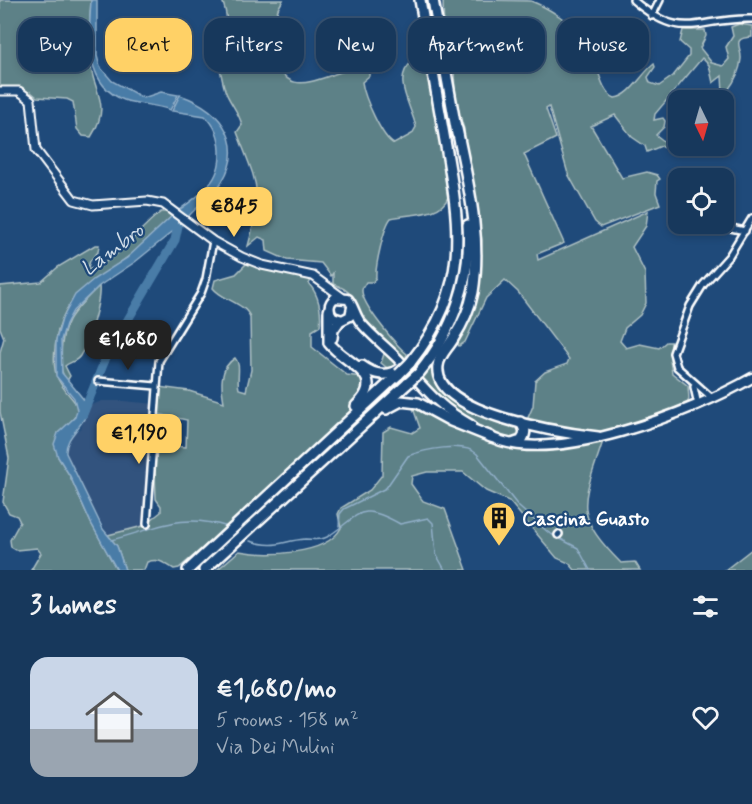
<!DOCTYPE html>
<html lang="en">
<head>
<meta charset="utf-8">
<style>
	:root { --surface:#17385c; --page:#244365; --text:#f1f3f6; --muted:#9eacbb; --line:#365272; --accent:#ffd166 }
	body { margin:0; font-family:Mynerve,sans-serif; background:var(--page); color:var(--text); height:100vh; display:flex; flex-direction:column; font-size:22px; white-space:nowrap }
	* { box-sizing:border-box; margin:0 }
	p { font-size:20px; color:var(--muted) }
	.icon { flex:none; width:33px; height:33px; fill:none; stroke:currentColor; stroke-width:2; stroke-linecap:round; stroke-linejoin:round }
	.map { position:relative; height:570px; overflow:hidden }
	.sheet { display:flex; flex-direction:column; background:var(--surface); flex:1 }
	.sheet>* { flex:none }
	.top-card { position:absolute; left:18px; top:18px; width:717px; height:54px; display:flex; gap:12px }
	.needle { width:39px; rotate:175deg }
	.buttons { position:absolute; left:668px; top:90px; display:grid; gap:12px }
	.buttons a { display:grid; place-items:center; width:66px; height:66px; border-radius:12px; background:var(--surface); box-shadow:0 3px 9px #0003,0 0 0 2px var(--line); font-size:30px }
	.price { position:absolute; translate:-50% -51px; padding:0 14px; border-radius:12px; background:var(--accent); color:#111; font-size:20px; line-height:39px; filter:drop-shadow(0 2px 3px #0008) }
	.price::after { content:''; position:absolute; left:50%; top:36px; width:18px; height:14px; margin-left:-9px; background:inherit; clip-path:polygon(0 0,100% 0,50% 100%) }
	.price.current { background:#222; color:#fff }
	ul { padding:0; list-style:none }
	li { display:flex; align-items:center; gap:18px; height:150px; padding:0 30px }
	li span { display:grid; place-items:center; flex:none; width:168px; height:120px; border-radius:18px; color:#555 }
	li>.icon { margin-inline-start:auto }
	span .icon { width:72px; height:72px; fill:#fffc; stroke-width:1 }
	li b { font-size:26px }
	h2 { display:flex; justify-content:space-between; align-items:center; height:72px; padding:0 30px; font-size:26px }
	.chip { padding:0 21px; border-radius:18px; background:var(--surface); box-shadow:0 3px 9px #0003,0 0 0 2px var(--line); font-size:21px; line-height:54px }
	.chip.current { background:var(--accent); color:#111 }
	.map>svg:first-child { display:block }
</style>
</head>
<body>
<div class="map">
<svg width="752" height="570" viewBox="0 0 752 570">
	<rect width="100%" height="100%" fill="#1f4a7a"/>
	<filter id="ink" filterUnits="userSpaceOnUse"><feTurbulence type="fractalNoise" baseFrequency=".0167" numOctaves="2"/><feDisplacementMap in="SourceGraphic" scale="12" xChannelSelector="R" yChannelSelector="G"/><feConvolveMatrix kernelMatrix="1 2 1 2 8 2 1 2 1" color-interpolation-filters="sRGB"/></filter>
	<g filter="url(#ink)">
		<path fill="#33537e" d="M123,401L155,404L147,524L133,530L108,535L71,467L66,448L74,433L81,428L89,406L102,401Z"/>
		<g fill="#5d8187" stroke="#aec0c3" stroke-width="1.5">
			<path d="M0,0H91C90,20 88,41 90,61C92,91 113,103 91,137L83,136L77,129L73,102L67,99L37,97L31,92V100L28,95L0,91Z"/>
			<path d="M222,0H283C273,15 271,33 274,50C285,115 333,62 369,69V76L362,82C364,97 382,138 394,144L412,134L416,127C412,107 391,78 412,62L424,60L439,135L448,197C441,217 408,213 391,218C384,226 375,267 376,277L373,282H366C365,284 362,287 362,290C361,304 397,346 407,354L404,363L391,371L381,363L387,345L359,316C360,300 347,288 333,284V273L331,276L321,263L287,260L267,251L266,240L259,237L248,246C264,189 257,185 237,132L242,125C239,112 229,102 225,90C220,75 221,63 213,48C221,25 233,30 222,0Z"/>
			<path d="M443,0C462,0 516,0 531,1C549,8 572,23 584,38C597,53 598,92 615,98C631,96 641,74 654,64L655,67L648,77L650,83L659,86L673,76L689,56V50L680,42L683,30H705L706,36L700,48L712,63L723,66L729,59L726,47L733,36L731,27L739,24L752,26V37C730,38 742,47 741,59C740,70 735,81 728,90L723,92L722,76L713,83L709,65L702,58L655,114L654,120L663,118L665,121L664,127L656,135L669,145V150L661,146L647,152L645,146L632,137L615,115L591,126L622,178L647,172L657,175L660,179L657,181L656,193L660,204L601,227L595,222L568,174L549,107L546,109L556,138L524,154L564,243L537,254L538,260L648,211L646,226L632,247L645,273L646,303L640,315L625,328L620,341L626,348L640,344L659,348L666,342H671L670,360L672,373L688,386L689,399L686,407L602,432L552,427L527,420L533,406L535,381L545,372L567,364L569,359L518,292L505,280L486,298L465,342L459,346L457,343L479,293L482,240L466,158L464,129L455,100L454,66L444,37Z"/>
			<path d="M161,212H168L172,216C158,231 142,247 125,259C96,280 68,292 58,330C55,344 51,366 58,379C71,405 94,405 58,433V457L70,476L91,523L117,570H31L41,553L37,548L16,550L11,547L10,540L20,522L17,516L9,513L3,502L9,458L0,412V352L4,338L0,328V286L41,282L58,267L95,245H99L98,252L90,261L87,270C120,261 135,231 161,212Z"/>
			<path d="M250,260L313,276L309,284C319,295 322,312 320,326L312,331V347L347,375L361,377L365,389L360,401L339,425L229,526L179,568L174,569C163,563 160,558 147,562L144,570H125L117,546L108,535L143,526L161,512V506L156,499L154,442L165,446L186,447L187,420L158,414L159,387L189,391L224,402C221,386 219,368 235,358C242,365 236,379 239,389L246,391L251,370L250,317C245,303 222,300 213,288L215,280L236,274Z"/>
			<path d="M99,286C101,301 88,343 80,356C76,362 69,362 65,366L70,376L67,381C61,374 61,368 61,359C61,321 73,312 99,286Z"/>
			<path d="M435,363C433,412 485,414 521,427L519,438C484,441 444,402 419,380Z"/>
			<path d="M413,408C476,440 531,460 603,441C583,503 571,513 621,563L635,562L640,570H575L569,563L557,558L509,501L486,491L463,472H427L412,476L411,484L423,501L445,509L467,570H217L239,551C265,556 326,556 341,528L338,514L341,508L370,490L382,475L383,432L391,427L412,433L420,428Z"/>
			<path d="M752,549V570H725Z"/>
		</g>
		<g fill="#4a7ca7" stroke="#92b0ca" stroke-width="1.5">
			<path d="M91,0H97V56L100,67L112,81L143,98L161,92L178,95L170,110C155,104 139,105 124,100C83,84 89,35 91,0Z"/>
			<path d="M180,95C223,110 249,146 217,189C208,200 196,207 187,218L179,210C189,202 200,196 208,186C225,168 224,133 205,116L172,111Z"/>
			<path d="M172,216L182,224L135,262L99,286L73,311L66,324L61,340L62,373L89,406C86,426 65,435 66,453L103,529L117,546L125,570H117L91,523L70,476L58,457L54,444L58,433L75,417L77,410L74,398L56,376V340L62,319L75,295L94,279L127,258Z"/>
		</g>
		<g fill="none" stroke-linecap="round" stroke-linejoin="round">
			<g stroke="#92b0ca" stroke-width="1.5">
				<path d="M339,526L340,514L344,509L386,488L408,456C423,450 464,441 477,454L519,507L549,533L578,548L590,570"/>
				<path d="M111,540C157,529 178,512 228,527"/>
				<path d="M250,541C277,549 281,541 305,539C312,539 320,541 327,537C360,516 358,500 400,524L428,518L433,523L436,554L445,570"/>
			</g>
			<path stroke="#4a7ca7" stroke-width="9" d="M83,414L107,355L175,240L178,226L176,219"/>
			<g stroke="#fff" stroke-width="10">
				<g id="street">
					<path d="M633,0C684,44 697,17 752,19"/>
					<path d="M652,16L660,0"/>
					<path d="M676,203L678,204"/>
					<path d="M712,224L745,231"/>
					<path d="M98,381L156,386"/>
					<path d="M694,387L698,405"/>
					<path d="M712,398L677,367L673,353L690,306L703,285L729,256L752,218"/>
					<path d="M147,524L159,361L201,293L206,279L213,241"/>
					<path d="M558,535L559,534"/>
				</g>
			</g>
			<g stroke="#fff" stroke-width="11">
				<path id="secondary" d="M0,91H19L31,100L36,150L74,200L93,205L147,201L163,204L213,241L242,257L262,265L313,276L342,297"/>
			</g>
			<g stroke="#fff" stroke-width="13">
				<g id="primary">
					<path d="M352,307L350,316L342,320L333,317C328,311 328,303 335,298L348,299C354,306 355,316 361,323C372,336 386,347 398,359C424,387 437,406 471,425"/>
					<path d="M487,435C547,470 697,410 752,378"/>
				</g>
			</g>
			<g stroke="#fff" stroke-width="14">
				<g id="highway">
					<path d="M433,0L457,134"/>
					<path d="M457,129C468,183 482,237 473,292C470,308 462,325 453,339C448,348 439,355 438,366C432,414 563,433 598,437"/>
					<path d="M329,311V343C346,365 389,374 356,406"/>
					<path d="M332,338L333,330L340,320"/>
					<path d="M410,363C472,285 460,226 444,135C436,90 428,45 420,0"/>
					<path d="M362,366C374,375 389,378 401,368"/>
					<path d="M419,373C453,332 472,278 468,225"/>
					<path d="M386,409L401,401L418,403L451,421L491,437"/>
					<path d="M515,443L521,441C526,434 526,428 520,422"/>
					<path d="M188,570L399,374"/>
					<path d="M204,570L408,383"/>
				</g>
			</g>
			<use href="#street" stroke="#1f4a7a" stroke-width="5"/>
			<use href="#secondary" stroke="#1f4a7a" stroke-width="7"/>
			<use href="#primary" stroke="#1f4a7a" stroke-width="8"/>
			<use href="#highway" stroke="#1f4a7a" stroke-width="9"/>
			<g stroke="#fff" stroke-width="14" stroke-linecap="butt">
				<g id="highway-bridge">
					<path d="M399,374L410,363"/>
					<path d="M408,383L419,373"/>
				</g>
			</g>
			<use href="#highway-bridge" stroke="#1f4a7a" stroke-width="9"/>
		</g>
	</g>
	<defs>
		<g id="building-pin" transform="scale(1.725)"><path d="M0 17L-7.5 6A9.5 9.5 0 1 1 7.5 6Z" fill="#ffd166" stroke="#1f4a7a"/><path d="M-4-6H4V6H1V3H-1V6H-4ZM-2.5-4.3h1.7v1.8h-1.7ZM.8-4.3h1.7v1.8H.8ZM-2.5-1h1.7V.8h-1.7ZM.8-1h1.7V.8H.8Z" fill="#111"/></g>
	</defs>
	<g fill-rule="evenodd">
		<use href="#building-pin" x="499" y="518"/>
	</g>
	<g text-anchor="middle" stroke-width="4.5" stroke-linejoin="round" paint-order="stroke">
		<g font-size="20" font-weight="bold" fill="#fff" stroke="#1f4a7a" text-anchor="start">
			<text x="522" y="525">Cascina Guasto</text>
		</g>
		<g font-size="21" font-style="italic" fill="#d2dee9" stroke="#1f4a7a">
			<text transform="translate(112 249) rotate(-37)" y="7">Lambro</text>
		</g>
	</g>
</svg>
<div class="buttons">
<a><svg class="needle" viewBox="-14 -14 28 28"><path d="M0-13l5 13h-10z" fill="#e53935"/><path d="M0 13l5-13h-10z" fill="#9eacbb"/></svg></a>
<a><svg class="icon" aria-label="locate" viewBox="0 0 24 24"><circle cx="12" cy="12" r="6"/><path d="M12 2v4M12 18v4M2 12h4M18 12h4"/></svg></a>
</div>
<b class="price" style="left:234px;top:238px">€845</b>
<b class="price current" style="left:128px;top:371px">€1,680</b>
<b class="price" style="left:139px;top:465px">€1,190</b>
<div class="top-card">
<a class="chip">Buy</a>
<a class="chip current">Rent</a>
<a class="chip">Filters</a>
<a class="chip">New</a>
<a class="chip">Apartment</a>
<a class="chip">House</a>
</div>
</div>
<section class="sheet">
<h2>3 homes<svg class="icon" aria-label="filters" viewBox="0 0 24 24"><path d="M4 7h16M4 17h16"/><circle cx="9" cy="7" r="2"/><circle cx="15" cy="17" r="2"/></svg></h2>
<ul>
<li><span style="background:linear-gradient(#c9d6e8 60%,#9aa5b1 0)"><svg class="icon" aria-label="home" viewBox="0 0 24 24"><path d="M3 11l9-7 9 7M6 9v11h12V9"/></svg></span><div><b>€1,680/mo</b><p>5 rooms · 158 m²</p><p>Via Dei Mulini</p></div><svg class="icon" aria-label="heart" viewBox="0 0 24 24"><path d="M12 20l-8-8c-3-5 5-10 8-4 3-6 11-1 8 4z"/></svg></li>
</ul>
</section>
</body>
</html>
